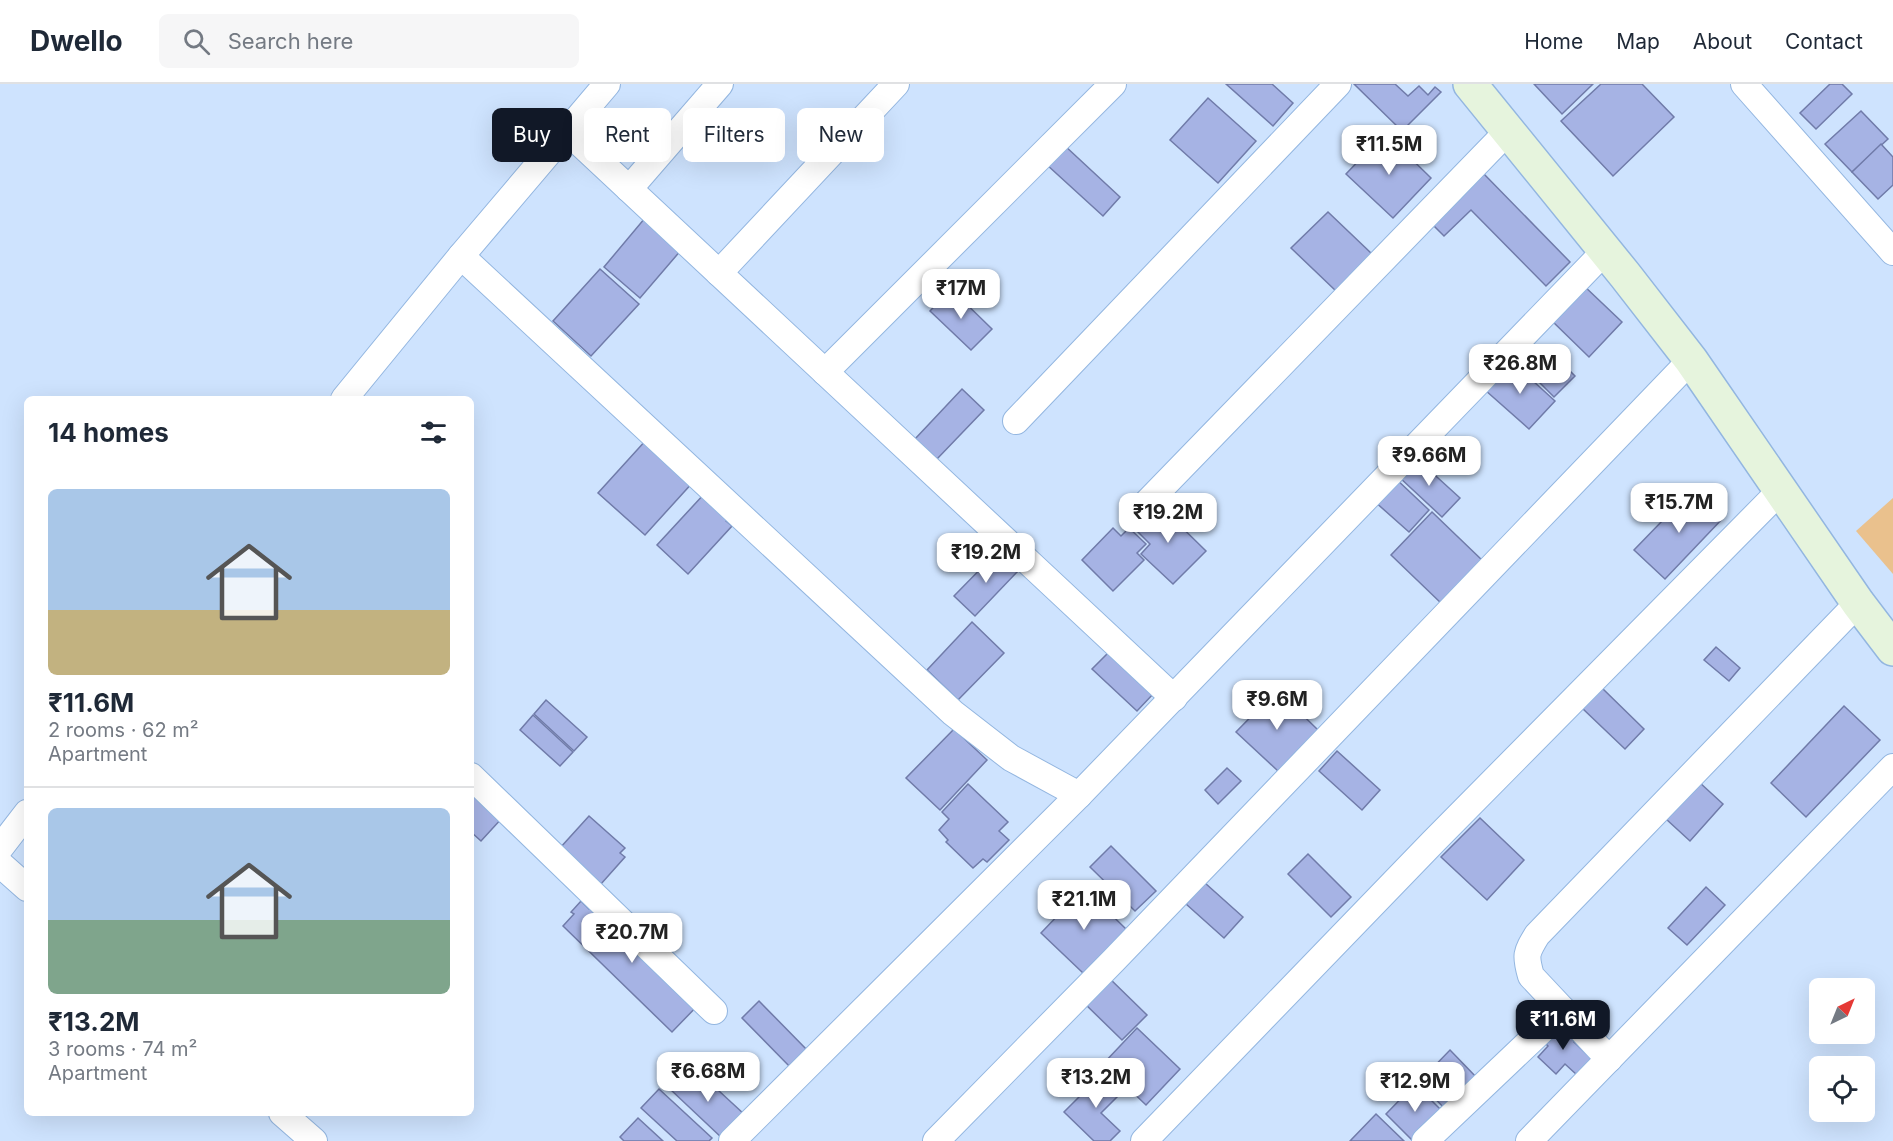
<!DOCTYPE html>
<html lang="en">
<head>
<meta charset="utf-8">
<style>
	:root { --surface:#fff; --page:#f6f6f7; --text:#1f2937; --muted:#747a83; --line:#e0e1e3; --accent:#111827 }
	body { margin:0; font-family:Inter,sans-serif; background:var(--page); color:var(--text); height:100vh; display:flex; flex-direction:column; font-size:22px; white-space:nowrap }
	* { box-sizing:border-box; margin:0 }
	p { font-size:20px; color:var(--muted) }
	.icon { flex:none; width:33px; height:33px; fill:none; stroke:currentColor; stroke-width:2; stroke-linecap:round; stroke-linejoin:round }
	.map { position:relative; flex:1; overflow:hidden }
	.details { position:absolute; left:24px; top:312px; width:450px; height:720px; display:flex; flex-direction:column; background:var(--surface); border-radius:9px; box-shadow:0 6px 24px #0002 }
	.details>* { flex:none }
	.banner { position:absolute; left:492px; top:24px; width:570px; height:54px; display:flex; gap:12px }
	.needle { width:39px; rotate:43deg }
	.controls { position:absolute; left:1809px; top:894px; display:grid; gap:12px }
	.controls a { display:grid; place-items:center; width:66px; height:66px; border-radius:9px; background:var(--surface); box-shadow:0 6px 24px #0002; font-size:30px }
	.price { position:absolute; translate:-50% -51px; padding:0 14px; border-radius:12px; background:#fff; color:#222; font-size:20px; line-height:39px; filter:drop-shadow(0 2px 3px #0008) }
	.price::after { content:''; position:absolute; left:50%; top:36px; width:18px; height:14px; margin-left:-9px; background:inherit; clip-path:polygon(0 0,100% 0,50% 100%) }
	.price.current { background:var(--accent); color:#fff }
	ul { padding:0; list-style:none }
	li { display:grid; align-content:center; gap:12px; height:318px; padding:0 24px }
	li+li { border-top:2px solid var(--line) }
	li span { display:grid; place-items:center; height:186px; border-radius:9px; color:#555 }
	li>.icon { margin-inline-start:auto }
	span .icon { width:108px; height:108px; fill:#fffc; stroke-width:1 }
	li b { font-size:26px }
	h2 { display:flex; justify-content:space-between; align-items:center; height:72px; padding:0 24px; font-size:26px }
	.pill { padding:0 21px; border-radius:9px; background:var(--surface); box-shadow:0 6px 24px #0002; font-size:21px; line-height:54px }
	.pill.current { background:var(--accent); color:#fff }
	header { display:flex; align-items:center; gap:36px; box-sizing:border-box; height:84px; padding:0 30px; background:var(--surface); border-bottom:2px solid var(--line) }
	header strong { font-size:28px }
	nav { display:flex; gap:33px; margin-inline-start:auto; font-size:21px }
	.search { width:420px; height:54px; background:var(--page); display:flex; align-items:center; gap:15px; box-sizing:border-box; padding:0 21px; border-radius:9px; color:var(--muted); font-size:22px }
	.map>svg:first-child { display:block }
</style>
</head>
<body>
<header>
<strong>Dwello</strong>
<div class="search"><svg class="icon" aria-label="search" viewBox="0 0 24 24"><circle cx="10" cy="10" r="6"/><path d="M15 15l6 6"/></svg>Search here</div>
<nav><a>Home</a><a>Map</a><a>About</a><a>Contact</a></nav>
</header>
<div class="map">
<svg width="1893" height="1057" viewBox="0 0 1893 1057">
	<rect width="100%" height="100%" fill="#cee3fe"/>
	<path fill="#eac18d" d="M1893,414V490L1856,447Z"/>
	<g fill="#a6b3e4" stroke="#707ba9" stroke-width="1.5">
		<path d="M1226,0H1272L1293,19L1273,42Z"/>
		<path d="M1354,0H1395L1408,12L1419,2L1428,11L1435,3L1441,8L1402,47Z"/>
		<path d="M1534,0H1593L1562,30Z"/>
		<path d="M1601,0H1642L1674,33L1613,92L1561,37Z"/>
		<path d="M1830,0H1842L1852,10L1816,45L1800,29Z"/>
		<path d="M1208,14L1256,57L1218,99L1170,56Z"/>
		<path d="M1861,27L1888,55L1852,88L1825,60Z"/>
		<path d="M1385,49L1431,94L1393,134L1346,90Z"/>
		<path d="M1881,60L1893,73V101L1878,115L1852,88Z"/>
		<path d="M1064,61L1120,113L1103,132L1046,80Z"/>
		<path d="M1483,89L1570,178L1546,202L1471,126L1444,152L1432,140Z"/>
		<path d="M1328,128L1372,170L1336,207L1291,164Z"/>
		<path d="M645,134L682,165L640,214L604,183Z"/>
		<path d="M600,185L639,220L591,272L553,237Z"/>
		<path d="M1582,200L1622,238L1589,273L1550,235Z"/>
		<path d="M951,205L992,245L971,266L930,227Z"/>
		<path d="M1511,277L1555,317L1529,345L1485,306Z"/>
		<path d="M1561,278L1575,292L1554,313L1540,299Z"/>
		<path d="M962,305L984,326L937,375L915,355Z"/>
		<path d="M647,355L694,397L645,451L598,409Z"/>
		<path d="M1415,373L1460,414L1442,433L1398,392Z"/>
		<path d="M1394,393L1429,426L1409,448L1373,416Z"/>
		<path d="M1694,404L1724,433L1665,495L1634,466Z"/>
		<path d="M705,409L730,432L726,437L732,442L688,490L657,461Z"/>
		<path d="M1157,419L1206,467L1173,500L1141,470L1150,460L1133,443Z"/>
		<path d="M1432,428L1484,478L1443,521L1391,471Z"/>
		<path d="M1113,444L1121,452L1129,444L1146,460L1137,469L1144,476L1113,507L1082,476Z"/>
		<path d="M998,467L1018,487L975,532L954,512Z"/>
		<path d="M972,538L1004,569L958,616L927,586Z"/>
		<path d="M1716,563L1740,584L1729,597L1704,576Z"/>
		<path d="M1110,567L1154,609L1137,627L1092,585Z"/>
		<path d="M1602,604L1644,645L1625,665L1582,624Z"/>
		<path d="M1277,606L1318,646L1278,687L1236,648Z"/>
		<path d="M546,616L587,653L574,667L534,630Z"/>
		<path d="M1844,622L1880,656L1806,733L1771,699Z"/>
		<path d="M533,631L573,668L560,682L520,646Z"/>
		<path d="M954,645L987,676L940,726L906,694Z"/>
		<path d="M1337,667L1380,706L1362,726L1319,687Z"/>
		<path d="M1227,684L1241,697L1218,720L1205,706Z"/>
		<path d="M471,696L503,733L481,757L471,748Z"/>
		<path d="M1699,698L1723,720L1690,757L1666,735Z"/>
		<path d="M968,700L1008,738L999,747L1009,756L987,778L983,775L973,784L946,758L948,756L939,746L949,735L942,728Z"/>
		<path d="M589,732L625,764L620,769L625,773L601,800L560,764Z"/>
		<path d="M1480,734L1524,776L1487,816L1441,773Z"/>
		<path d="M1111,762L1156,807L1135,827L1090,783Z"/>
		<path d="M1308,770L1351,813L1331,833L1288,790Z"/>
		<path d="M1205,799L1243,833L1224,854L1186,820Z"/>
		<path d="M1706,803L1725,821L1687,861L1668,844Z"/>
		<path d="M1084,804L1127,846L1083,889L1041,849Z"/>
		<path d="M581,817L589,825L596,817L701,918L672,948L563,842L574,830L571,828Z"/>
		<path d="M1106,891L1147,931L1122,956L1081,916Z"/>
		<path d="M759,917L809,968L792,985L742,934Z"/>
		<path d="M1558,937L1577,955L1574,958L1592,975L1577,991L1565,980L1556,990L1538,973L1548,962L1541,955Z"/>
		<path d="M1137,944L1180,985L1146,1021L1103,980Z"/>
		<path d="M1450,966L1478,995L1447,1027L1419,998Z"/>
		<path d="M692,982L745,1031L723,1055L671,1006Z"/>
		<path d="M1104,988L1123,1007L1101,1029L1120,1047L1110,1057H1094L1064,1028Z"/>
		<path d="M1415,1000L1444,1029L1416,1057H1413L1386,1030Z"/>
		<path d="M659,1005L712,1054L709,1057H677L641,1024Z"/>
		<path d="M1376,1030L1404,1057H1350Z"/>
		<path d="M638,1034L663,1057H624L620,1053Z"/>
	</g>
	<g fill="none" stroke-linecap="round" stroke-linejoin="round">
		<g stroke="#93b6e0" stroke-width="28">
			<g id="street">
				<path d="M1744,0L1893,168"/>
				<path d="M567,47L1174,614"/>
				<path d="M629,105L720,0"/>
				<path d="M461,172L953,629L1011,674L1079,711"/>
				<path d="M719,189L896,0"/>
				<path d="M825,288L1113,0"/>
				<path d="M344,315L461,172L607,0"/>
				<path d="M1016,337L1338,0"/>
				<path d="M1134,432L1508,47"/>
				<path d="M471,692L714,927"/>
				<path d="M0,764L27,729"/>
				<path d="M0,780L27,804"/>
				<path d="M1609,975L1531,892C1525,871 1526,869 1537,851L1858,519"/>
				<path d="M282,1029L314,1057"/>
				<path d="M732,1057L1079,711L1605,167"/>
				<path d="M936,1057L1114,876L1691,276"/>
				<path d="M1144,1057L1433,758L1781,406"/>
				<path d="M1425,1057L1563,926"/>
				<path d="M1529,1057L1893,683"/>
			</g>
		</g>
		<g stroke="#93b6e0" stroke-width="36">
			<path id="secondary" d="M1470,0L1625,191L1691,276L1858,519L1893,565"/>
		</g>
		<use href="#street" stroke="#fff" stroke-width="26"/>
		<use href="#secondary" stroke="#e6f4dd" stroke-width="33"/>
	</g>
</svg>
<div class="controls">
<a><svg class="needle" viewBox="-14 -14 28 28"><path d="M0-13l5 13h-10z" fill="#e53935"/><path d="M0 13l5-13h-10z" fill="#747a83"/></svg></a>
<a><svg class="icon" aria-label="locate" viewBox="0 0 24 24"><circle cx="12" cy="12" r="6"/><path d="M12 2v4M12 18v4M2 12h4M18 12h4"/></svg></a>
</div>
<b class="price" style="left:1389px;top:92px">₹11.5M</b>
<b class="price" style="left:961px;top:236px">₹17M</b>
<b class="price" style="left:1520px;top:311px">₹26.8M</b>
<b class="price" style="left:1429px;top:403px">₹9.66M</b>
<b class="price" style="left:1679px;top:450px">₹15.7M</b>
<b class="price" style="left:1168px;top:460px">₹19.2M</b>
<b class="price" style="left:986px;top:500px">₹19.2M</b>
<b class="price" style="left:1277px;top:647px">₹9.6M</b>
<b class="price" style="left:1084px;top:847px">₹21.1M</b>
<b class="price" style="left:632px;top:880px">₹20.7M</b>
<b class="price current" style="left:1563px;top:967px">₹11.6M</b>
<b class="price" style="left:708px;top:1019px">₹6.68M</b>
<b class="price" style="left:1096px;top:1025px">₹13.2M</b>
<b class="price" style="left:1415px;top:1029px">₹12.9M</b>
<div class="banner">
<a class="pill current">Buy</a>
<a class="pill">Rent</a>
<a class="pill">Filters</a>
<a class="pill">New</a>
</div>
<section class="details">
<h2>14 homes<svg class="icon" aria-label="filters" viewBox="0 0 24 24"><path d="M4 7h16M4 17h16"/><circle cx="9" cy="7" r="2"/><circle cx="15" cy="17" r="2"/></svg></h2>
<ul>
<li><span style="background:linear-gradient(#a9c7e8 65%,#c2b280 0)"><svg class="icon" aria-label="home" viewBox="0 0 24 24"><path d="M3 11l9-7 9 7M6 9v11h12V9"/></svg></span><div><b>₹11.6M</b><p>2 rooms · 62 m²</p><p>Apartment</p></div></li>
<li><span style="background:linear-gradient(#a9c7e8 60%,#7fa58c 0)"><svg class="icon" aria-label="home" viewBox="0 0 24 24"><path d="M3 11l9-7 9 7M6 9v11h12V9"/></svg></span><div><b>₹13.2M</b><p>3 rooms · 74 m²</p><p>Apartment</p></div></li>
</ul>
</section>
</div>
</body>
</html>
